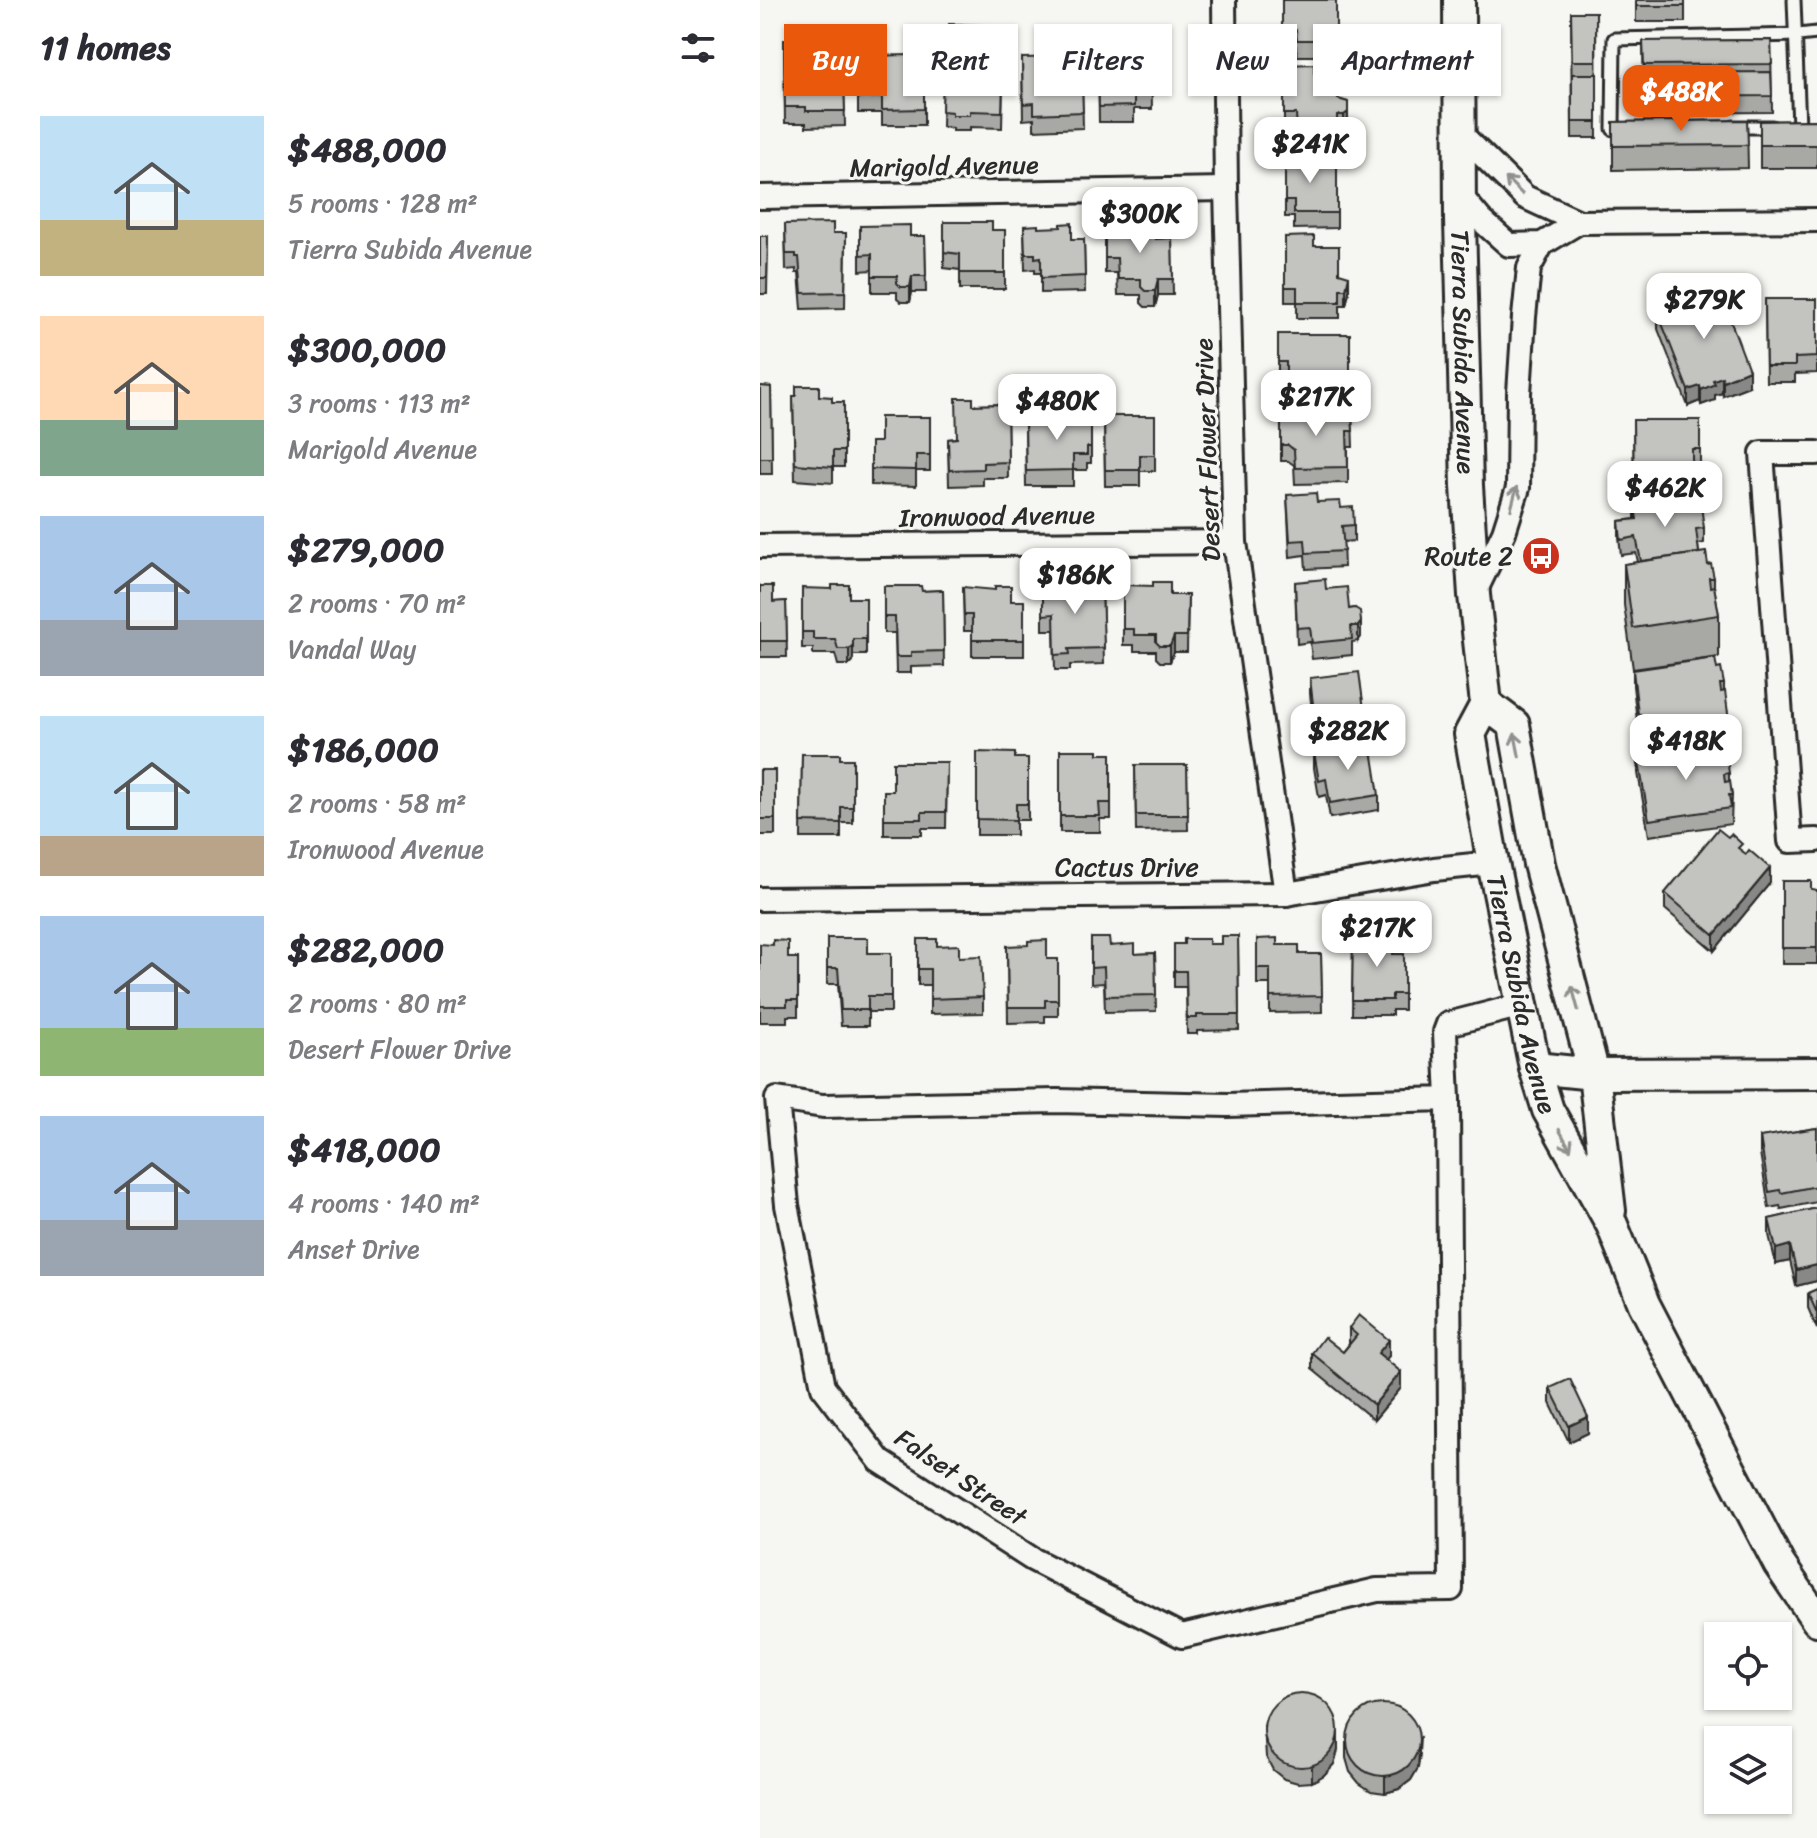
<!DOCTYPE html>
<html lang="en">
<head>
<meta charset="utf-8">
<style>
	:root { --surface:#fff; --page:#f7f7f7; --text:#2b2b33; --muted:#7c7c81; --accent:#ea580c }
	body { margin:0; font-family:Sriracha,sans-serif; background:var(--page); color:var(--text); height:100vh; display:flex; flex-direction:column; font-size:30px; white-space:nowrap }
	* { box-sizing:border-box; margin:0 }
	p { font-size:26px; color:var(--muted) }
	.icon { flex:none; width:44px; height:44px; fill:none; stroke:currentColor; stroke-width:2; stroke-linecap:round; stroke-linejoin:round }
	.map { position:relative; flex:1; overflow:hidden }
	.panel { display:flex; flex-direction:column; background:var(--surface); width:760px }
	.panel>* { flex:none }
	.guide { position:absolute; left:24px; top:24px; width:760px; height:72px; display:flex; gap:16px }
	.fabs { position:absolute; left:944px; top:1622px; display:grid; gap:16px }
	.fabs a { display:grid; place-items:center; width:88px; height:88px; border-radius:0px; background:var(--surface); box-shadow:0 2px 6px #0004; font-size:40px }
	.price { position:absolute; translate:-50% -68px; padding:0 18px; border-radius:16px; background:#fff; color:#222; font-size:26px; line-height:52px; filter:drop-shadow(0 2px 4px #0008) }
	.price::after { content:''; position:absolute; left:50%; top:48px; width:24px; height:18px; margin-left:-12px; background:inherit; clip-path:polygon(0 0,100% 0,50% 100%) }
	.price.selected { background:var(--accent); color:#fff }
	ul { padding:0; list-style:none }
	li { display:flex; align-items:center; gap:24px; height:200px; padding:0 40px }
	li span { display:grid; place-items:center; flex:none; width:224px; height:160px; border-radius:0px; color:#555 }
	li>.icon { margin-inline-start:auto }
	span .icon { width:96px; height:96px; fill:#fffc; stroke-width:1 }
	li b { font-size:34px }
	h2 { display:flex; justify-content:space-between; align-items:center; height:96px; padding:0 40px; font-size:34px }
	.tag { padding:0 28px; border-radius:0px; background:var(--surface); box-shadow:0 2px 6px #0004; font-size:28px; line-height:72px }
	.tag.selected { background:var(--accent); color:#fff }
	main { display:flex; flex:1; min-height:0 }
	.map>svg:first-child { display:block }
</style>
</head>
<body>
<main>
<section class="panel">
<h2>11 homes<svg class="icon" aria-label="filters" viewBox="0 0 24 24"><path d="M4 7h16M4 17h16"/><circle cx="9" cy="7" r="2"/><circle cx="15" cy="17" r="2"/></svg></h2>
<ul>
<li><span style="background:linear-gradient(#bfe0f5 65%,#c2b280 0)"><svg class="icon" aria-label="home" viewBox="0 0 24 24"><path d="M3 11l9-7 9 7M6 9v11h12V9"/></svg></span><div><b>$488,000</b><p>5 rooms · 128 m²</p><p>Tierra Subida Avenue</p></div></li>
<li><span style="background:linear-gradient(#ffd9b3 65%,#7fa58c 0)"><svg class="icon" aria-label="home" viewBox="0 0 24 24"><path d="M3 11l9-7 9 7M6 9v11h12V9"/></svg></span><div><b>$300,000</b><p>3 rooms · 113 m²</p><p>Marigold Avenue</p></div></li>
<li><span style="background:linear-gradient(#a9c7e8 65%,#9aa5b1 0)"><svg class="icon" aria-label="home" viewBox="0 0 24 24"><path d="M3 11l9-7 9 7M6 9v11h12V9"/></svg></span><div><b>$279,000</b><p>2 rooms · 70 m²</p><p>Vandal Way</p></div></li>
<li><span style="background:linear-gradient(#bfe0f5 75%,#b9a48a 0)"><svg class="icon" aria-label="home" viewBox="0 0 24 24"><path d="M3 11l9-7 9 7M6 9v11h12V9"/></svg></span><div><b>$186,000</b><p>2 rooms · 58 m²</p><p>Ironwood Avenue</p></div></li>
<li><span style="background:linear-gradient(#a9c7e8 70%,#8fb573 0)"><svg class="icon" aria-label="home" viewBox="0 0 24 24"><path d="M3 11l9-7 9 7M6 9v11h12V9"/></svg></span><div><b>$282,000</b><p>2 rooms · 80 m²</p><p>Desert Flower Drive</p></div></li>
<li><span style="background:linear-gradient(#a9c7e8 65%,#9aa5b1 0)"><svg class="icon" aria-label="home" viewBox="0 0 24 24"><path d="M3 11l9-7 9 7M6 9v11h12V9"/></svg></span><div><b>$418,000</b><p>4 rooms · 140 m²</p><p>Anset Drive</p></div></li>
</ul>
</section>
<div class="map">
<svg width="1057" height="1838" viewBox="0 0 1057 1838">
	<rect width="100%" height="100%" fill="#f6f6f2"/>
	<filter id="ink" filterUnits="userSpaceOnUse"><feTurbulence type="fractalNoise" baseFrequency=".0125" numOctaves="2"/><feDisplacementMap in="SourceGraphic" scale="16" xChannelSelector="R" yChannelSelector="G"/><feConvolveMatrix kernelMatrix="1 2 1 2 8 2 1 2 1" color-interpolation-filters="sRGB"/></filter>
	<g filter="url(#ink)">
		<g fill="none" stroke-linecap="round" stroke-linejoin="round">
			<g stroke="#2b2b2b" stroke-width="17">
				<g id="lane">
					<path d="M973,127H1012"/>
					<path d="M1033,127H1039L1034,0"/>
					<path d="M860,129H853L854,39L1038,35L1057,33"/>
				</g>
			</g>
			<g stroke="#2b2b2b" stroke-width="28">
				<g id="street">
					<path d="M464,0L466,189L475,542L526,894"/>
					<path d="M700,133L765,197L819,222L1057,220"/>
					<path d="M700,195L721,220L749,245L782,244L819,222"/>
					<path d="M0,197L466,189"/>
					<path d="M1057,453H1002L1030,841L1057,840"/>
					<path d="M0,546L475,542"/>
					<path d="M714,594L744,532L758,488L759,393L764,317L769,268L782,244"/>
					<path d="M0,899L526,894L674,869L733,863"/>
					<path d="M688,1099L468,1105L297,1101L63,1106L17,1099L27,1205L63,1387L120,1461L272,1559L422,1636L617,1590L691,1589L688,1099L685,1032L688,1024L762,1005"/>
				</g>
			</g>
			<g stroke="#2b2b2b" stroke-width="36">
				<g id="secondary">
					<path id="s1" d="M699,0L700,221L707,486L714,595L726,704L710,734L733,863L775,1068L788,1110L852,1225L884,1304L1019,1564L1057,1620"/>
					<path d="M726,704L754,725L779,864L834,1074L850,1211"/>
					<path d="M775,1068L834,1074L1057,1073"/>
				</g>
			</g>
			<use href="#lane" stroke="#f6f6f2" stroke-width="11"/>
			<use href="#street" stroke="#f6f6f2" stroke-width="22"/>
			<use href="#secondary" stroke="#f6f6f2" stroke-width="30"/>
		</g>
		<g fill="#a8a8a5" stroke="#2b2b2b" stroke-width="2">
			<path d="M522,0H576V56H537L536,46H522Z"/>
			<rect x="876" y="0" width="49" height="22"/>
			<path d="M811,12H836L837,138H812Z"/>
			<path d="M83,39V80H76L77,83H84L85,126L46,127V123H25L24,40Z"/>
			<path d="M184,40L243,41L242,82H236H243L242,128L210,127V131H192V128L182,127Z"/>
			<path d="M1011,40L1012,112L884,113L883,41Z"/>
			<path d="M391,52L392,109H374V122H339L338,54Z"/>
			<path d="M98,56L152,80H164V125H122V113H98Z"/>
			<path d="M262,58L309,77L315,84H322L323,128L274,130V119L263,120Z"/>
			<path d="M524,65L554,73L578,99L588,102V128L584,131H577V146H537L536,129H524Z"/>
			<path d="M987,120L988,168L853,170V122Z"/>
			<path d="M1057,120V168H1000V121Z"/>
			<path d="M525,154L558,166H577V228L534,229V217H525Z"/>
			<path d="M184,222L232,230H245V289H200V270L184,268Z"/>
			<path d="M25,224L73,233H86L85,308L42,309L39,273H36V269L26,270Z"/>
			<path d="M100,226L150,236H165L166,292H152L150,302H141L137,299V292H112V270L100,271Z"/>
			<path d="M264,226L312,239H324L325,292L281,293V273H275V269L265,270Z"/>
			<path d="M345,228L396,239L412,238L413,295H398L395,307H385L381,303V295H358L357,273H345Z"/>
			<path d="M0,236H8L7,294H0Z"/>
			<path d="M525,237L554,246L579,273L589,292L586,305H580V318H537V302H525Z"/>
			<path d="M1005,299H1057V373L1035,374V382H1006Z"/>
			<path d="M898,313L989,386L963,396L962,393L955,395V400L941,405L940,401L928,406L898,329Z"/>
			<path d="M518,334H590V400L549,402V408H537V401H526V378H518Z"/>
			<path d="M0,386L11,387L12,474H0Z"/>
			<path d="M33,396H59L72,402H84V467H73V483L35,480Z"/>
			<path d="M247,404L248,478H223V485L189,486L188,439L197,438L213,405Z"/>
			<path d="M521,409L552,417L592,416L593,447H588V483L535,484L534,465L528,461H521Z"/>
			<path d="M331,415V463H327V470H313V486H266L265,423H276Z"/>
			<path d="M344,416H395V471H380V486H345Z"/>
			<path d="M170,417V471H156V486L111,485V442H120Z"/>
			<path d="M873,420H940V465H932V499L944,528V543L938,544L939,553L948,565L954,578V586L959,615V657L873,669L864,605V564L878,562L876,553L861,555L859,537V521L875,519V508L929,500L874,499Z"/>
			<path d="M527,495L581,508L594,525V541L583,542L584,567L546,569L545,555L530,557Z"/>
			<path d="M535,582L566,589L589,609L595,608L601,637L598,641L592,642V655L552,659L550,642L537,644Z"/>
			<path d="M283,584L320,588H342L344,664L310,665V670H295L294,630H283Z"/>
			<path d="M363,585L410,595H428L427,652H414L410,662H400L396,658V651H374V645H363Z"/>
			<path d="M0,586L13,602L26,601L27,657H0Z"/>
			<path d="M124,586L162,591L183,590L184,666L151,667V673H136L135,633H124Z"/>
			<path d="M203,587L251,601H264V656H212V631H204Z"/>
			<path d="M42,588L89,598H106V655H93V661L89,665H78L75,654H53V648H42Z"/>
			<path d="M957,669L964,684V691L969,721V736L884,749L881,730H878L873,686V670Z"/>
			<path d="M550,678L606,724V739L556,745L550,694Z"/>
			<path d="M300,750L338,754H351V819H340V832H300Z"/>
			<path d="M217,752L255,758H268V820H256V835H217Z"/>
			<path d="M554,752L619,795V810L570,818L566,795L559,797L554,768Z"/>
			<path d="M42,754L80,759H93V823H81V838H41Z"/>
			<path d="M878,757L969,773V781L972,795L971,824L889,836L878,773Z"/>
			<path d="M187,762L186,828H162V835H124V791H133Z"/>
			<path d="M375,765H427L428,830L376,831Z"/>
			<rect x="0" y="770" width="15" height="65"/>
			<path d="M982,851L1010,883L954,951L905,909V893Z"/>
			<path d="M1022,881L1051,889L1057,890V964H1022Z"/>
			<path d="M478,936L479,1030L437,1031V1034H427L426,987H414V944H461Z"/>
			<path d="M67,938L108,953H131V1012H108V1026H81L78,984H67Z"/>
			<path d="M331,938L375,954L395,953L396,1011L345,1012L344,983L331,984Z"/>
			<path d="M593,938L633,954H644V1010H632V1015H592Z"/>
			<path d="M158,939L199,957L223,997V1013L170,1014V985H158Z"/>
			<path d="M497,939L539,954H561L562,1012L510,1013V984H497Z"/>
			<path d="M0,944L28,958H38V1016H27V1022H0Z"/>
			<path d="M247,946L287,959H298V1016H285V1022L248,1023Z"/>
			<path d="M1057,1128V1202L1021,1209L1020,1206L1009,1208L1000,1153V1137Z"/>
			<path d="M1057,1208V1281L1036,1286L1030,1261L1016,1264L1009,1235V1219Z"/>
			<path d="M1057,1289V1329L1048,1308V1293Z"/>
			<path d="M589,1328L629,1356L626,1359L641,1388L614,1420L552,1369V1353L583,1352L589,1344Z"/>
			<path d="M790,1388L828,1433L809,1442L790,1403Z"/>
			<path d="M504,1726L578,1750L574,1764L564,1775L552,1782L538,1783L524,1779L513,1770L506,1757Z"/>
			<path d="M586,1743L660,1754L658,1768L651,1780L639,1789L625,1793L611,1791L599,1783L590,1772L586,1758Z"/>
		</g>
		<g fill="#888886" stroke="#2b2b2b" stroke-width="2">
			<path d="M588,112V128L584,131V115Z"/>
			<path d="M152,276V292L150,302V287Z"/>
			<path d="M589,276V292L586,305V289Z"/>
			<path d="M398,279V295L395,307V291Z"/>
			<path d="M989,370V386L963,396V381Z"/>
			<path d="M962,377V393L955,395V400L941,405V390L953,380Z"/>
			<path d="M940,386V401L928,406V390Z"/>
			<path d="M601,622V637L598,641V626Z"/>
			<path d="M414,636V652L410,662V646Z"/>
			<path d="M93,645V661L89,665V649Z"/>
			<path d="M1010,868V883L954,951V935Z"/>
			<path d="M1030,1245V1261L1016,1264V1249Z"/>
			<path d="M1057,1265V1281L1036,1286V1270Z"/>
			<path d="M629,1340V1356L618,1369V1353Z"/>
			<path d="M641,1372V1388L614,1420V1405Z"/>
			<path d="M828,1417V1433L809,1442V1426Z"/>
			<path d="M578,1734V1750L574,1764L564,1775L552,1782V1766Z"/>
			<path d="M660,1738L658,1768L651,1780L639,1789L625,1793V1777Z"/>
		</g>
		<g fill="#c3c3c0" stroke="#2b2b2b" stroke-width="2">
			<path d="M522,0H576V40H537L536,30H522Z"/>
			<rect x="876" y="0" width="49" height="6"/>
			<path d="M811,12H836V61H812Z"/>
			<path d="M189,24L225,25V41H243L242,66H236L235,82H243L242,112L210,111V115H192V112L182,111L184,40L188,41Z"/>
			<path d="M83,39V64H76L77,83H84L85,111H46V107H25L24,40Z"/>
			<path d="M1011,40L1012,64L884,65L883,41Z"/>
			<path d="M391,52L392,93L374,94V106L339,107L338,54Z"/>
			<path d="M152,55V80H164V109L122,110V97L98,98V56Z"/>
			<path d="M308,57L309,77H315V84H322L323,112L274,114V103L263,104L262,58Z"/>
			<path d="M554,64V73H578V99L588,102V112L584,115H577V130H537L536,114H524V65Z"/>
			<path d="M1011,72L1012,96L884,97V73Z"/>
			<rect x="812" y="74" width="25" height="48"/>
			<path d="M987,120L988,145L853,146V122Z"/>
			<path d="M1057,120V145H1000V121Z"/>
			<path d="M525,154H558V166H577V213H534V201H525Z"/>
			<path d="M184,222H232V230H245V273H200V254L184,252Z"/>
			<path d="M73,223V233H86L85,292L42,293L39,257H36V254H26L25,224Z"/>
			<path d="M312,223V239H324L325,276L281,278V257L275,258V254H265L264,226L278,225V228L301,227V224Z"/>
			<path d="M150,225V236H165L166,276H152L150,287H141L137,283V276H112V254L100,255V226Z"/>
			<path d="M396,227V239L412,238L413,279H398L395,291H385L381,287V279H358L357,258H345V228Z"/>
			<path d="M0,236H8L7,278H0Z"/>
			<path d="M554,236V246H579V273L589,276L586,289H580V302H537V287H525V237Z"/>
			<path d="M959,290L989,370L963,381L962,377L953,380L955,384L941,390L940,386L928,390L898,313Z"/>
			<path d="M1005,299H1057V357L1035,358V366H1006Z"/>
			<path d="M518,334H590V385L549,386V392H537V386H526V362H518Z"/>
			<path d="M0,386L11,387L12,458H0Z"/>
			<path d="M36,386H59V396L72,397V402H84V451H73V467L35,464L33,396H36Z"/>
			<path d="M196,398H213V405L247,404L248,462L223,463V469L189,470L188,439L197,438Z"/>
			<path d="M552,408V417L592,416L593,431H587L588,467L535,468L534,450L528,445H521V409Z"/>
			<path d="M331,415V447H327V455H313V470L266,471L265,423H276V416Z"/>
			<path d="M344,416H395V455H380V470H345Z"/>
			<path d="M120,417H170V455H156V470L111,469V442H120Z"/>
			<path d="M873,420H940V449H932V484L874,483Z"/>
			<path d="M556,493L557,502L580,501L581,508L593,507L594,525L582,526L584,551L546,553L545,540L530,541L527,495Z"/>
			<path d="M940,498L944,528L936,529L939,553L881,561L876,537L861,540L859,521L877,519L875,508Z"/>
			<path d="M946,552L948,565L951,564L954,578H949L950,587L954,586L959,615L873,628L864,564Z"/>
			<path d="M565,579L566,589L587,587L589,609L595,608L600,611L601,622L598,626H591L592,639L552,643L550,627L537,628L535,582Z"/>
			<path d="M393,582H410V595H428L427,636H414L410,646H400L396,642V635H374V629H363V585L393,586Z"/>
			<path d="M320,583V588H342L344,648L309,649L310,654L295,655L294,614L283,615V584Z"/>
			<path d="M72,585H89V598H106V639H93V645L89,649H78L75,639H53V632H42V588L72,589Z"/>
			<path d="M0,586H13V602L26,601L27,641H0Z"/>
			<path d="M124,586H161L162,591L183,590L184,651L151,652V657H136L135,617H124Z"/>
			<path d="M235,586H251V601H264V640H212V615H204L203,587L235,590Z"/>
			<path d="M955,658L957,669L961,668L964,684H960L961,692L965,691L969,721L884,734L881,714H878L873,670Z"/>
			<path d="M599,672L606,724L556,730L550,678Z"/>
			<path d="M611,743L619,795L570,803L566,779L559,781L554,752Z"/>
			<path d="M965,744L969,773L964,774L965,782L970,781L972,795H969L971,808L889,820L878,757Z"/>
			<path d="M300,750H338V754H351V803H339L340,816H300Z"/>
			<path d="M217,752L255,753V758H268V804H256V820L217,819Z"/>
			<path d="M42,754H80V759H93V807H81V823L41,822Z"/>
			<path d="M133,762H187L186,812H162V819H124V791H133Z"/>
			<path d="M375,765H427L428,815H376Z"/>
			<rect x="0" y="770" width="15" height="49"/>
			<path d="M958,829L968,837L971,834L982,844L978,848L986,854L989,850L1010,868L954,935L905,893Z"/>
			<path d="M1022,881H1051V889L1057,890V948H1022Z"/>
			<path d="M633,934V954H644V994H632V1000H592L593,938Z"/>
			<path d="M461,936H478L479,1015H437V1018H427L426,971H414V944H424V939H449V944H461Z"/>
			<path d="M67,938H108V953H131V996H108V1010H81L78,968H67Z"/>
			<path d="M331,938H349L350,946L375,944V954L395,953L396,995L345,996L344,967L331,968Z"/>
			<path d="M517,938V945H539V954H561L562,996L510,997V968H497V939Z"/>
			<path d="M158,939H177V946L199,945V957L221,956L223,997L170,999V969H158Z"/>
			<path d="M13,940L28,941V958H38V1000H27V1006H0V944L13,945Z"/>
			<path d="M287,940V959H298V1000H285V1007H248L247,946L268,945V941Z"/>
			<path d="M1057,1128V1186L1021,1193L1020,1190L1009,1192L1000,1137Z"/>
			<path d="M1057,1208V1265L1036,1270L1030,1245L1016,1249L1009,1219Z"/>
			<path d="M1057,1289V1313L1048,1293Z"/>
			<path d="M599,1315L629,1340L618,1353L641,1372L614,1405L552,1353L564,1337L583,1352L597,1335L589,1328Z"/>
			<path d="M810,1379L828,1417L809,1426L790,1388Z"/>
			<circle cx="541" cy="1730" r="37"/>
			<circle cx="623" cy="1740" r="36"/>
		</g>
		<defs><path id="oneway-shaft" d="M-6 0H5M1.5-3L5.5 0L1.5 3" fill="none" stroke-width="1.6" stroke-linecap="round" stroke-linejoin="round" transform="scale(2)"/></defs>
		<g stroke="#90908e">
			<use href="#oneway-shaft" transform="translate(754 186) rotate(-135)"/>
			<use href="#oneway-shaft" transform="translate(754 498) rotate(-75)"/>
			<use href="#oneway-shaft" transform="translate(757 745) rotate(-101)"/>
			<use href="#oneway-shaft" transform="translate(815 998) rotate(-105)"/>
			<use href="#oneway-shaft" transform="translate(805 1140) rotate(61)"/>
		</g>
	</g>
	<defs>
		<g id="bus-disc" transform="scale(2)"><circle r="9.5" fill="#c8321e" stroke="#f6f6f2"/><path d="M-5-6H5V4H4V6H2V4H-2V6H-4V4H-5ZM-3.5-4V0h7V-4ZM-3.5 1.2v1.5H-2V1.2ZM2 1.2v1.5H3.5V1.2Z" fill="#fff"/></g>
	</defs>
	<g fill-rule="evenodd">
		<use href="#bus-disc" x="781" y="556"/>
	</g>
	<g text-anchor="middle" stroke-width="6" stroke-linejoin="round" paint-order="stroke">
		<g font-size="26" fill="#2b2b2b" stroke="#f6f6f2">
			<text transform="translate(184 166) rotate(-1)" y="9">Marigold Avenue</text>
			<text dy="9" stroke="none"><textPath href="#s1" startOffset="352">Tierra Subida Avenue</textPath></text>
			<text transform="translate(447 450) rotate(-92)" y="9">Desert Flower Drive</text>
			<text transform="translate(237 516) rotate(-1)" y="9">Ironwood Avenue</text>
			<text x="367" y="876">Cactus Drive</text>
			<text dy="9" stroke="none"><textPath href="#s1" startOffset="1004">Tierra Subida Avenue</textPath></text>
			<text transform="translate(201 1477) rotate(34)" y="9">Falset Street</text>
		</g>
		<g font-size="26" fill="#2b2b2b" stroke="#f6f6f2" text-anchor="end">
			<text x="753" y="565">Route 2</text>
		</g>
	</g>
</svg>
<div class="fabs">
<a><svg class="icon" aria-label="locate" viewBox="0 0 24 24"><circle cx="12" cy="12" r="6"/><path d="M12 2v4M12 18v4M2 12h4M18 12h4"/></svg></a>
<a><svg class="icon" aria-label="layers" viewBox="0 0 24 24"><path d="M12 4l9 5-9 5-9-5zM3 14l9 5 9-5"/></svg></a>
</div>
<b class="price selected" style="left:921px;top:133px">$488K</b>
<b class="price" style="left:550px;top:185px">$241K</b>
<b class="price" style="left:380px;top:255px">$300K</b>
<b class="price" style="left:944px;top:341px">$279K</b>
<b class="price" style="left:556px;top:438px">$217K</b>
<b class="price" style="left:297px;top:442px">$480K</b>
<b class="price" style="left:905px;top:529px">$462K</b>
<b class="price" style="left:315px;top:616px">$186K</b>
<b class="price" style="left:588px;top:772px">$282K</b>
<b class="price" style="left:926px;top:782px">$418K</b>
<b class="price" style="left:617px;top:969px">$217K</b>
<div class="guide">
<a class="tag selected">Buy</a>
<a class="tag">Rent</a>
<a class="tag">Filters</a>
<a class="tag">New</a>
<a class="tag">Apartment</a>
</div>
</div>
</main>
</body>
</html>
